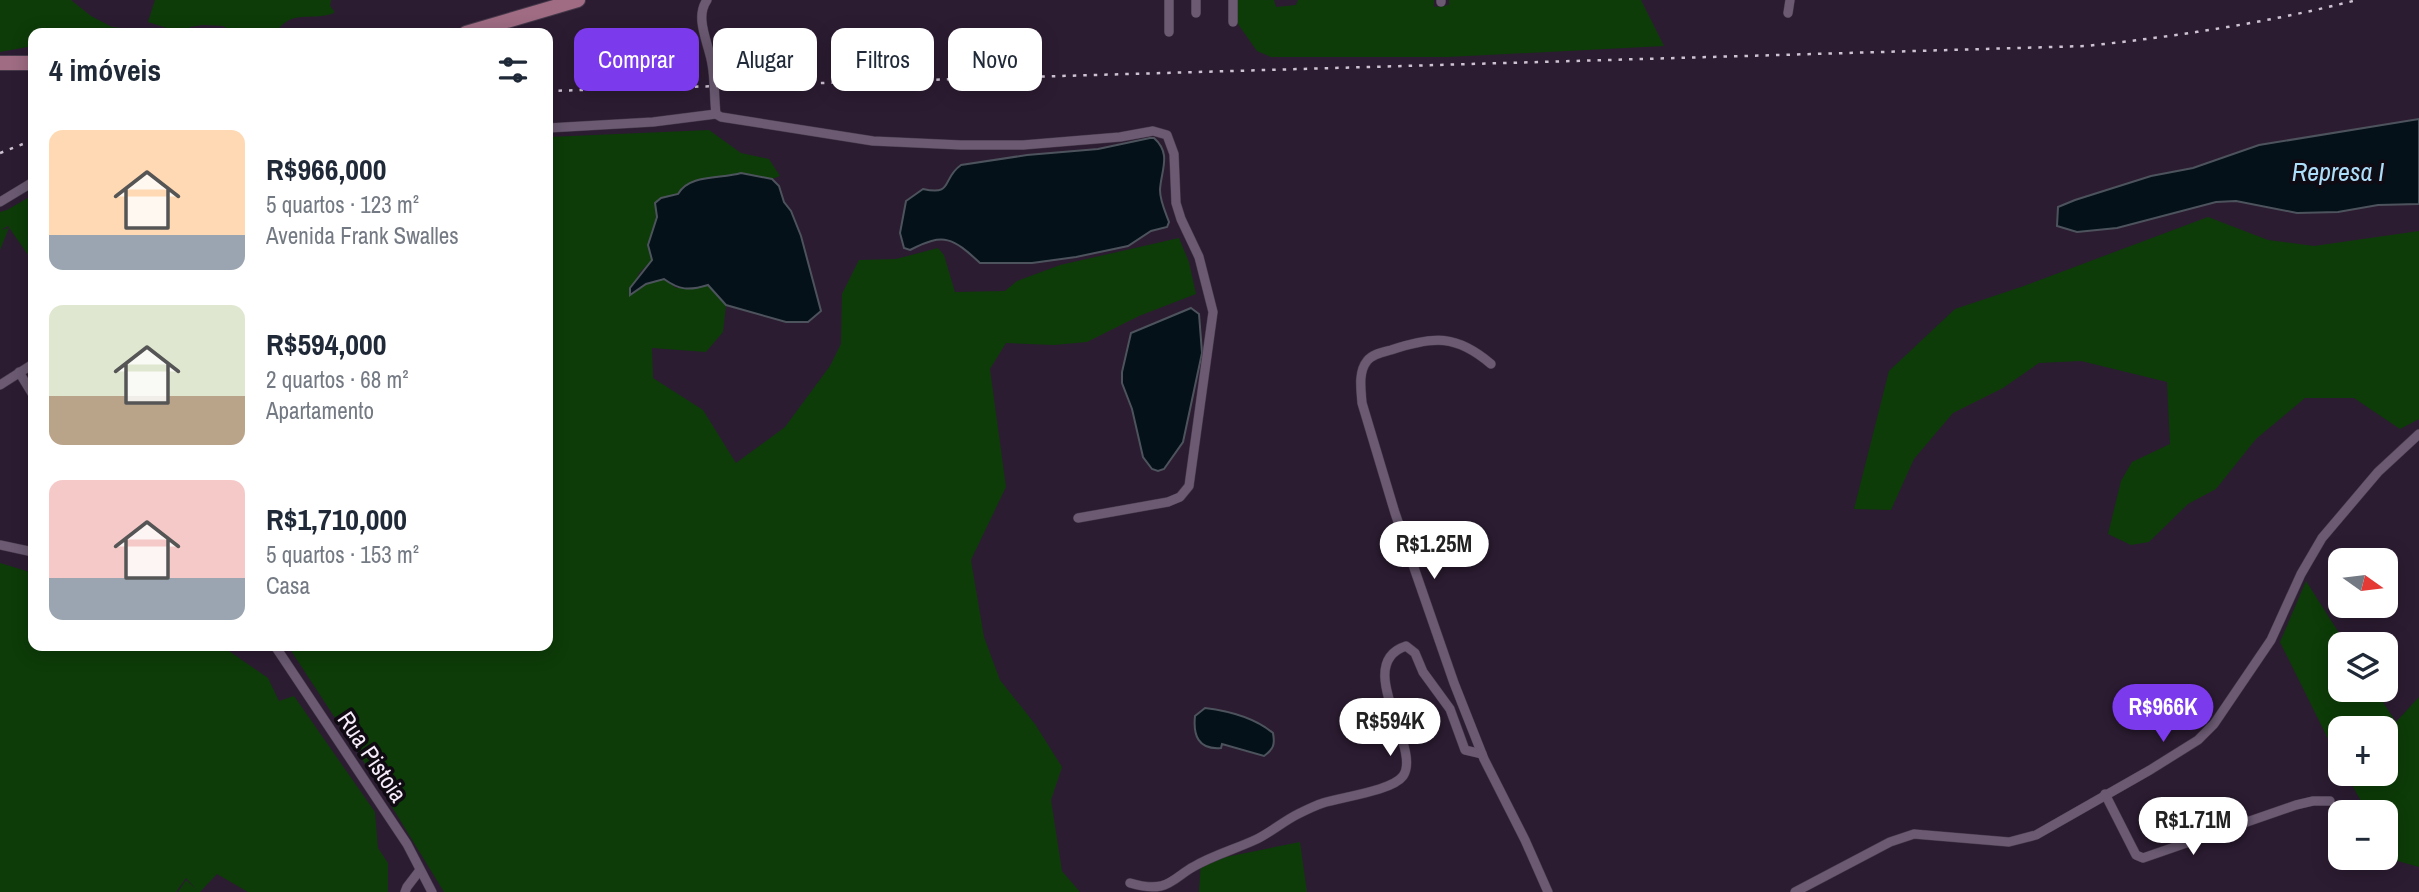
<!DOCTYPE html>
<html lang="pt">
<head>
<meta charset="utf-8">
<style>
	:root { --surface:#fff; --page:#f2f2f3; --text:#1f2937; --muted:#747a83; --accent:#7c3aed }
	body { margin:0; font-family:"Archivo Narrow",sans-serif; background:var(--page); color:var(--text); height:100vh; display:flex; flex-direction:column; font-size:26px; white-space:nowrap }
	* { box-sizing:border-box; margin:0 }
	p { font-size:23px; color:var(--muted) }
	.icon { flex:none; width:38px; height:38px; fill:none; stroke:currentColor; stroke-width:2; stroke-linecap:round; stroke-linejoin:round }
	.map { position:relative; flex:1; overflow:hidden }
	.sheet { position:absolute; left:28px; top:28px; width:525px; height:623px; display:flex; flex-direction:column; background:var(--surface); border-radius:14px; box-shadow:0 4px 18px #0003 }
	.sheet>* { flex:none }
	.guide { position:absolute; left:574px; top:28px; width:665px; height:63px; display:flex; gap:14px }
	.needle { width:46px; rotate:104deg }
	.fabs { position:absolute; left:2328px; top:548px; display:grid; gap:14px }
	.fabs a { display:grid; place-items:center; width:70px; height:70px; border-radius:14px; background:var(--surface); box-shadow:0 4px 18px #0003; font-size:35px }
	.price { position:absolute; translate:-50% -60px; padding:0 16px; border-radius:24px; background:#fff; color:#222; font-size:23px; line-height:46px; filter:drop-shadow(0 2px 4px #0008) }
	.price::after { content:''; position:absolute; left:50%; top:42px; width:21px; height:16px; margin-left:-10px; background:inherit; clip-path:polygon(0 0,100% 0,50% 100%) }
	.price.current { background:var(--accent); color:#fff }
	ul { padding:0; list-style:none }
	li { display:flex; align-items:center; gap:21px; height:175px; padding:0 21px }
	li span { display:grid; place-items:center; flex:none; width:196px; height:140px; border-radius:14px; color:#555 }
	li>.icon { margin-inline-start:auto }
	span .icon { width:84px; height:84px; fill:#fffc; stroke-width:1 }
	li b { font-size:30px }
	h2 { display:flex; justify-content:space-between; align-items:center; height:84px; padding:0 21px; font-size:30px }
	.pill { padding:0 24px; border-radius:14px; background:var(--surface); box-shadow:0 4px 18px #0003; font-size:24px; line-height:63px }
	.pill.current { background:var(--accent); color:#fff }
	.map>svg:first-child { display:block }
</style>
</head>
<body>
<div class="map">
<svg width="2419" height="892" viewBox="0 0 2419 892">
	<rect width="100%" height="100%" fill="#2c1c32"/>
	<g fill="#0d3c08">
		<path d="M0,0H71L91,16L112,27L169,33H33V46L0,52Z"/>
		<path d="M155,0H331L330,6L334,11V13C309,22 293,8 275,33H235L223,26L203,25L190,27L186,33H174L173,30L148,22Z"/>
		<path d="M1238,0H1274L1276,7L1296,5L1298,0H1434V7L1449,5V0H1641L1664,46L1448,57H1271L1257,51L1238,24Z"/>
		<path d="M709,130L741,153L769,159L780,176L772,179L741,173L725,178L695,180L679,194L660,198L655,203C658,222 651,240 652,260L639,273L631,295L647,284L664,279L676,288L708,285L726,305L723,332L706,352L652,348L653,378L703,410L736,463L785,427L830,366L841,344L842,294L859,260L896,259L938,248L944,255L955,292L1005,291L1017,281L1060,265L1179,238L1189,262L1196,294L1139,316L1087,342L1054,345L1006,343L990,369L1006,487L971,560L984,637L1000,680L1035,724L1062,767L1051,800L1062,871L1080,892H444L375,779L288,646H548V137Z"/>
		<path d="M33,195V262L8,226L1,230L9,228L0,250V212L7,210Z"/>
		<path d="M2208,217L2268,240L2314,246L2419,231V419L2400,429L2354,398H2305L2256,439L2216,489L2188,504L2149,542L2131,545L2108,534L2121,481L2132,462L2170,444L2167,382L2081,361L2039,363L2003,388L1953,413L1914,459L1891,510L1854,509L1889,371L1955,309L2021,287Z"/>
		<path d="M0,563L33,573V646H215L226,649L268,678L279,701L294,696L375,812L378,848L388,863V892H248L217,874L200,892H178L186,880L197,890L186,878L176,892H0Z"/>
		<path d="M2306,581L2346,644H2340V690H2375L2396,722L2419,697V867L2394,860L2385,844V812H2367L2346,774H2385V728H2340V763L2280,642Z"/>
		<path d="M1300,842L1307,892H1199L1201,862Z"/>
	</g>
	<g fill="#041119" stroke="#4d535c" stroke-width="2">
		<path d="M2419,119V204L2378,205L2338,212L2297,213L2236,201L2216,202L2117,228L2077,232L2057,226L2058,207L2075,200L2151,176L2193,168L2259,145Z"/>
		<path d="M1150,138H1154C1172,154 1161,170 1160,190C1160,201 1165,211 1169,222L1167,227L1151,231L1128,246L1076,257L1032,263H980C953,238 944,232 910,250L904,248L900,233L906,201L923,189C954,196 941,179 961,165L1027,155L1098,149Z"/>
		<path d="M741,173L772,179L779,186L784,202L791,211L801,236L821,311L808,322H786L726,305L708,285C689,291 679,290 664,279L646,284L630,295V288L652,260L648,245L657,217L655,203L661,198L678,194C689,174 721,179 741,173Z"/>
		<path d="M1191,308L1199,314L1202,353L1183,442L1164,469L1158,471L1152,469L1143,457L1132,409L1122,383V372L1131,333Z"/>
		<path d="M1205,708C1229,711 1254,717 1273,733C1275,744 1274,749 1264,756L1222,744L1221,748C1198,750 1193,735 1195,716Z"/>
	</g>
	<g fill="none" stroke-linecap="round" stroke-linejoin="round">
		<g stroke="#46394a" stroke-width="10">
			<g id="minor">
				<path d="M707,0C694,18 709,44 712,64C715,80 714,97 716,114L721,117L873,141L961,145H1023L1120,137L1153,131L1167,135L1174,154L1176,203L1181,219L1199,257L1213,312L1189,486L1180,497L1168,502L1078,518"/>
				<path d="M1196,0V13"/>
				<path d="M1233,0V22"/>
				<path d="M1441,0V2"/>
				<path d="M1788,13L1790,0"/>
				<path d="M1169,32V0"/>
				<path d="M548,128L653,122L716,114"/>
				<path d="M0,202L33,182"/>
				<path d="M1491,364C1456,334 1433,336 1391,350C1383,352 1372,354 1367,361C1358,372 1361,390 1362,403L1395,513L1454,683L1484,759L1525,840L1548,892"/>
				<path d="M19,372L33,395"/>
				<path d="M0,385L33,364"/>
				<path d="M0,545L33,552"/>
				<path d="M275,646L407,844L432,892"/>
				<path d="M2105,794L2136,855L2143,858L2296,805L2313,801H2330"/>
				<path d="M1130,883C1140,886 1151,888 1161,886C1172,884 1183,872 1193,867C1213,855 1236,849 1257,839C1271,832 1284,821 1298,814C1306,810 1314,806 1323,803C1341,797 1392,791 1403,776C1423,748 1351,664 1406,646L1415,653L1423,672L1450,709L1465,750L1482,754"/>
				<path d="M405,892L407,887L420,870"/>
				<path d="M1795,892L1890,842L1914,834L2009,842L2036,835L2150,770L2198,740L2214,724L2271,640L2301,574L2322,538L2378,472L2419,434"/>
			</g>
		</g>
		<g stroke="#46394a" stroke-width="16">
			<g id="primary">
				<path d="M466,33L578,0"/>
				<path d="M0,63H33"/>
			</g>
		</g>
		<use href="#minor" stroke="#6b5a72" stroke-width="9"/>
		<use href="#primary" stroke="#9f6c83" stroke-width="14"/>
		<g stroke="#cdc2d2" stroke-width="2.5" stroke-dasharray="3.5 7" stroke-linecap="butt">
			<path d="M548,91L2086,46C2179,36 2266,23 2357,0"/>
			<path d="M0,153L33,140"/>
		</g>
	</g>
	<g text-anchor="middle" stroke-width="7" stroke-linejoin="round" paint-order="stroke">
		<g font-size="24" fill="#f6ecfa" stroke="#100a13">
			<text transform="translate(372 757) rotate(56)" y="8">Rua Pistoia</text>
		</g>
		<g font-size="26" font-style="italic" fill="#addef9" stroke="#100a13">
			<text x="2338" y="181">Represa I</text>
		</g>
	</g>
</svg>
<div class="fabs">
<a><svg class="needle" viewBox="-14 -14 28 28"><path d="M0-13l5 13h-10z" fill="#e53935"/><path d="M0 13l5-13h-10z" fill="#747a83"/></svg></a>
<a><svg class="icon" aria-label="layers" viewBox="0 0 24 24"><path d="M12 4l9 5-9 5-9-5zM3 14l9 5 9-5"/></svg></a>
<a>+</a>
<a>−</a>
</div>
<b class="price" style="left:1434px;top:581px">R$1.25M</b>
<b class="price current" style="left:2163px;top:744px">R$966K</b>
<b class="price" style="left:1390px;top:758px">R$594K</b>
<b class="price" style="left:2193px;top:857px">R$1.71M</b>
<div class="guide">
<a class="pill current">Comprar</a>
<a class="pill">Alugar</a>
<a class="pill">Filtros</a>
<a class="pill">Novo</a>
</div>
<section class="sheet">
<h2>4 imóveis<svg class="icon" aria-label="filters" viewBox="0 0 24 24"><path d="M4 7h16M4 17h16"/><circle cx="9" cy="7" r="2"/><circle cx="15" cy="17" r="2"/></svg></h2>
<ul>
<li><span style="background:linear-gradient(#ffd9b3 75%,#9aa5b1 0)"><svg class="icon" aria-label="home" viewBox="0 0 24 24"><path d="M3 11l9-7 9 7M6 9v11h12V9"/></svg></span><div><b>R$966,000</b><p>5 quartos · 123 m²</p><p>Avenida Frank Swalles</p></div></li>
<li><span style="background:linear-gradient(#dfe7d0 65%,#b9a48a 0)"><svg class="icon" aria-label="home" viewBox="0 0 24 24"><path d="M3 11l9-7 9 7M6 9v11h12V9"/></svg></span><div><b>R$594,000</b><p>2 quartos · 68 m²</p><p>Apartamento</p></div></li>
<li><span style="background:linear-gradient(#f6c9c9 70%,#9aa5b1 0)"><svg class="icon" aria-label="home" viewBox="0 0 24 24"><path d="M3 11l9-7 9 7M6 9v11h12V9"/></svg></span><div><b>R$1,710,000</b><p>5 quartos · 153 m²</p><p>Casa</p></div></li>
</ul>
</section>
</div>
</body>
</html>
